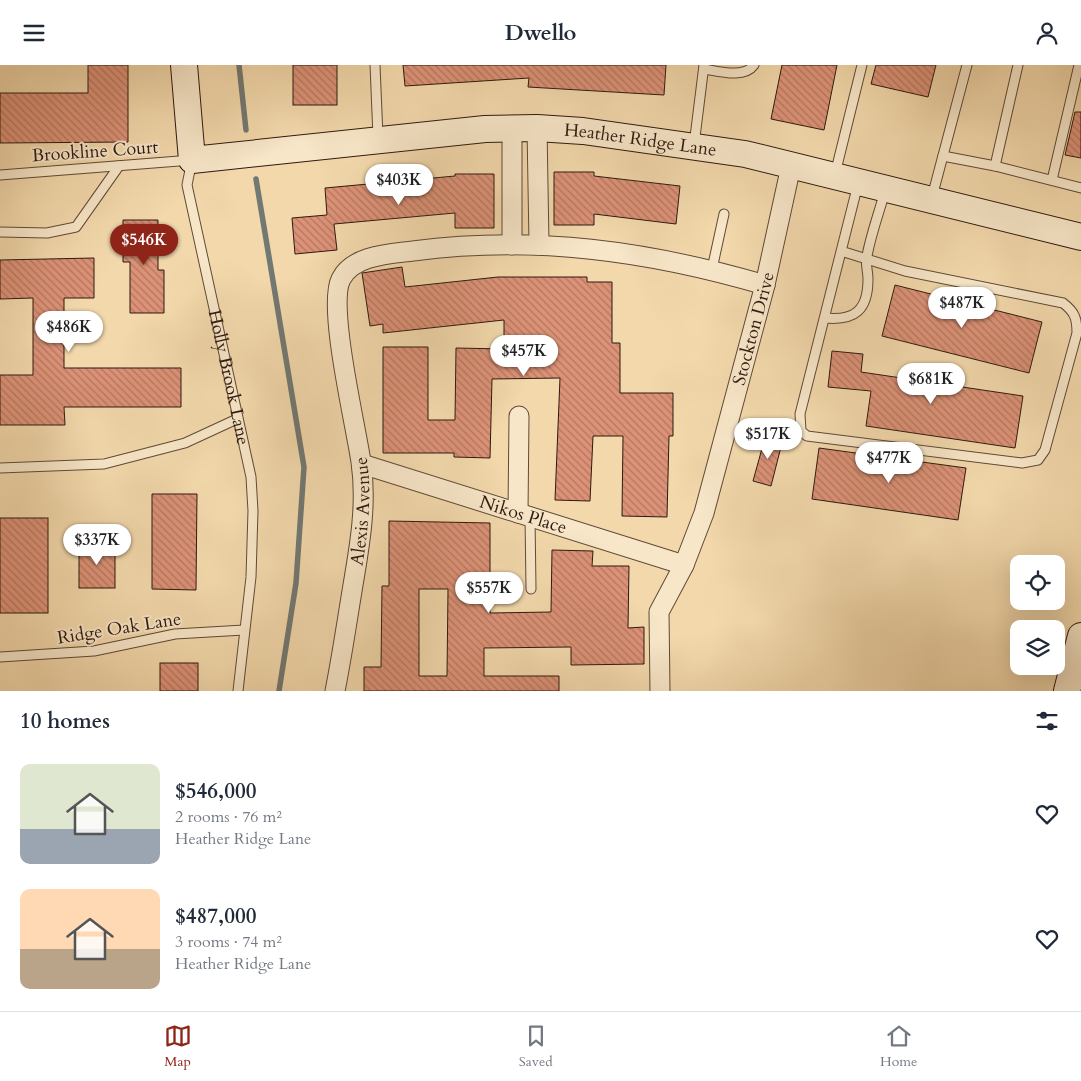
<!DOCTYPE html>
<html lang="en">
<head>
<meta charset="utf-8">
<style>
	:root { --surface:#fff; --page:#f6f6f7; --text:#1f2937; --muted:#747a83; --line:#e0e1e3; --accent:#8f2418 }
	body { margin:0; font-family:Cardo,serif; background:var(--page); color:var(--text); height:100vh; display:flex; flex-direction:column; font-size:19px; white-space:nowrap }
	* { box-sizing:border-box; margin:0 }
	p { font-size:16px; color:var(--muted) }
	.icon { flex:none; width:28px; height:28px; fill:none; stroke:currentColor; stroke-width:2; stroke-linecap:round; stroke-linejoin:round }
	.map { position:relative; height:626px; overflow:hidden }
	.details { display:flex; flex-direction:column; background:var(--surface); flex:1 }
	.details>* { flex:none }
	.controls { position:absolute; left:1010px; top:490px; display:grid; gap:10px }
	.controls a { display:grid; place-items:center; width:55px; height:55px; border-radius:10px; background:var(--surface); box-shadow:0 5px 20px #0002; font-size:25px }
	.price { position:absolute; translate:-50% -42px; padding:0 11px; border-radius:18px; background:#fff; color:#222; font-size:16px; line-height:32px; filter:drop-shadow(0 1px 2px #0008) }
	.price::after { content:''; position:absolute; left:50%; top:30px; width:15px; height:11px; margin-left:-8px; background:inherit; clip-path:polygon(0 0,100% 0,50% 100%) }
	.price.current { background:var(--accent); color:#fff }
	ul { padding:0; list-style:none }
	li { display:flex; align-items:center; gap:15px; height:125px; padding:0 20px }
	li span { display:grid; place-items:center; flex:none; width:140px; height:100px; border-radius:10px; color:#555 }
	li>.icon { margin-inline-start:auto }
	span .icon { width:60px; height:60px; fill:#fffc; stroke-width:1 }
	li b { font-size:21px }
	h2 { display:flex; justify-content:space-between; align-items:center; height:60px; padding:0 20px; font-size:21px }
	header { display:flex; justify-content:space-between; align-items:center; height:65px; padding:0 20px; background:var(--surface); font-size:22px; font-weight:700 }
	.tab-bar { display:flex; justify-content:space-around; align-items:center; height:70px; border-top:1px solid var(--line); background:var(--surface); font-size:14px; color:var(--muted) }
	.tab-bar a { display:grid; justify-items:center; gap:2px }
	.tab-bar .current { color:var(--accent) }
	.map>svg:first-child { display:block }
</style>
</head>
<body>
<header><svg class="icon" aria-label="menu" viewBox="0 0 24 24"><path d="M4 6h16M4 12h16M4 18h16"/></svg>Dwello<svg class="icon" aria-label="person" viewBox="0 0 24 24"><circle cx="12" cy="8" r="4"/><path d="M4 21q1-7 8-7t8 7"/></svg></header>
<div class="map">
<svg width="1081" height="626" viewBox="0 0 1081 626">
	<defs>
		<pattern id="building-back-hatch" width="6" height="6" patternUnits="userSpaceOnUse" patternTransform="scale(1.25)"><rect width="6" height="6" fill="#dc9277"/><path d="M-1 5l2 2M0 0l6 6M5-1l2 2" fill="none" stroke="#b37660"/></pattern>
	</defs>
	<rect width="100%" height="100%" fill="#f2d8ab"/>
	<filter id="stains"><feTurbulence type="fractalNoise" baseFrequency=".004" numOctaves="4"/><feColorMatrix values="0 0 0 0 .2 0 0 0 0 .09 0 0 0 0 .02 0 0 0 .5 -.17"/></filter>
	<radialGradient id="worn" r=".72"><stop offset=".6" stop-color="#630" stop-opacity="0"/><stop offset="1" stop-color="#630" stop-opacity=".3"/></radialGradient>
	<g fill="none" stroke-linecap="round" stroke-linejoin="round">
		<g stroke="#727872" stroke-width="5.5">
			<path d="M239,0L246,65"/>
			<path d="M256,114L304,402L296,518L279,626"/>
		</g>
	</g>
	<g fill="url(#building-back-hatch)" stroke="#2f1910" fill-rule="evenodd">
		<path d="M88,0H128V77L0,78V28H88Z"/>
		<rect x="293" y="0" width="44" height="40"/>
		<path d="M403,0H666L664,30L528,22L529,13L405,21Z"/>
		<path d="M782,0H837L824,65L771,54Z"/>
		<path d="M876,0H936L928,32L871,19Z"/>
		<path d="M1075,47H1081V93L1065,90Z"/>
		<path d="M554,107H594V111L680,121L676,159L594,149V160H554Z"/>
		<path d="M455,109H494V163H455V148L334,159L337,185L295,189L292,153L327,150L325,123L455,111Z"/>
		<path d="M123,155H158V205H164V248H130V197H123Z"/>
		<path d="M94,193V233H64V303H181V342H64L65,360H0V310H33V233L0,234V195Z"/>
		<path d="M402,202L405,222L498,212H587V217H612V278H620V328H673V371H669L667,452L622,451L623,371H593L590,436L555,435L560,313L492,314L490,393L454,392V388H383V282H428V355H455L456,283L504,284V255L383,268V259L370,261L362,208Z"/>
		<path d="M895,220L1042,257L1029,308L882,271Z"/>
		<path d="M832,286L863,289L861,307L1023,331L1015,383L866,361L871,326L828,322Z"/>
		<path d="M766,369L783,374L771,421L753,416Z"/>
		<path d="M819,383L966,403L958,455L812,434Z"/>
		<path d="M152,429H197L196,525L152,524Z"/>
		<rect x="0" y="453" width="48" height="95"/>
		<path d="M389,456L490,458V548L551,547L552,485L593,486L592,501H629L628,563L644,562V599L571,600V582L484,583V611H559V626H364V602H381L382,521H389ZM419,524H448L447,611H419Z"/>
		<rect x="79" y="479" width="36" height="44"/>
		<rect x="160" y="598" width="38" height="28"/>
	</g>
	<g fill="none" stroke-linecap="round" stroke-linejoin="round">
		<g stroke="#604937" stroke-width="11">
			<g id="lane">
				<path d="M375,0L378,72"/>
				<path d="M704,4C718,6 744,14 754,0"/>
				<path d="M694,80L704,0"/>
				<path d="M943,91L995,101L1081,123"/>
				<path d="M995,101L1018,0"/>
				<path d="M835,109L862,0"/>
				<path id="s1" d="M0,110L192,95L187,120L251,412L253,446L251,512L238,626"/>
				<path d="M1052,115L1079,0"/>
				<path d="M932,132L967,0"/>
				<path d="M0,167L47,168L76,162L119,101"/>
				<path d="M841,186L905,206L1063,238C1075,247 1077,254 1077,268L1045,385L1038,395L1022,398L807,371L801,366L800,349L858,119"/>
				<path d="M712,204L724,149"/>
				<path d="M825,253C855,256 868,245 868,214C868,206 865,198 867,191C871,169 879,148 885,126"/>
				<path d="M0,403L104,399L185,378L237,354"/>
				<path d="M530,452L531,524"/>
				<path d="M0,592L94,586L175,569L244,565"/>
			</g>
		</g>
		<g stroke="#604937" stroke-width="21">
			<g id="street">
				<path d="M537,63L539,179"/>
				<path d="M512,180V63"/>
				<path id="s2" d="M362,399L684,500"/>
				<path d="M518,448L519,351"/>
				<path id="s3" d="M335,626C342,591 347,556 353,520C360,479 367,438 361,397C356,361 327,241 341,214C353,190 390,189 413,186C534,170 649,186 765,220"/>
				<path id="s4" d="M660,626L659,547L684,500L704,448L765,220L791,101"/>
			</g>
		</g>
		<g stroke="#2f1910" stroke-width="28">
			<g id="secondary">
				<path id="s5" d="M184,0L192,95L485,64L537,63L583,66L745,89L1081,172"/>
				<path d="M1067,626L1081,571"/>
			</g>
		</g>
		<use href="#lane" stroke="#f7e6c8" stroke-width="9"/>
		<use href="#street" stroke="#f7e6c8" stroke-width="19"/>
		<use href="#secondary" stroke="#f7e6c8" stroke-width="26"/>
	</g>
	<g text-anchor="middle" stroke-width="4" stroke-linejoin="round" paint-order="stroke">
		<g font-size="18" fill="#2f1910" stroke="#f7e6c8">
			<text dy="6" stroke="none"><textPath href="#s5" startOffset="546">Heather Ridge Lane</textPath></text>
			<text transform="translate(95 86) rotate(-4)" y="6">Brookline Court</text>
			<text dy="6" stroke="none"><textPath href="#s4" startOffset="379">Stockton Drive</textPath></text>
			<text dy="6" stroke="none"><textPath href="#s1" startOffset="415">Holly Brook Lane</textPath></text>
			<text dy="6" stroke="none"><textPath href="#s3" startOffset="182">Alexis Avenue</textPath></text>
			<text dy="6" stroke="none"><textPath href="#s2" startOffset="169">Nikos Place</textPath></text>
			<text transform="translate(119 563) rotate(-9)" y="6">Ridge Oak Lane</text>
		</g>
	</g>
	<rect width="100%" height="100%" filter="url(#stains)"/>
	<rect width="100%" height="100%" fill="url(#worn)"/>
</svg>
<div class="controls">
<a><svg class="icon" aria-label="locate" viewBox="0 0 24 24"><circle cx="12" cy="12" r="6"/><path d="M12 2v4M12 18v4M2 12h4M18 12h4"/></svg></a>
<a><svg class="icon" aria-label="layers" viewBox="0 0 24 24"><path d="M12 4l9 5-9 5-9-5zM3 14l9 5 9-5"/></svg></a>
</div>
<b class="price" style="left:399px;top:141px">$403K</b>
<b class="price current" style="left:144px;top:201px">$546K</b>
<b class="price" style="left:962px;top:264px">$487K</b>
<b class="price" style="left:69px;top:288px">$486K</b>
<b class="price" style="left:524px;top:312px">$457K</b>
<b class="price" style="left:931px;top:340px">$681K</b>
<b class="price" style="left:768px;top:395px">$517K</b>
<b class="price" style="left:889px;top:419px">$477K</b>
<b class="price" style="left:97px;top:501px">$337K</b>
<b class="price" style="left:489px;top:549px">$557K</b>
</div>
<section class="details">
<h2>10 homes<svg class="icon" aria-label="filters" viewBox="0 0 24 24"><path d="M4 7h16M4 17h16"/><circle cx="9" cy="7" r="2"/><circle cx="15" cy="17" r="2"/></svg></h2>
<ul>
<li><span style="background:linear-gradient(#dfe7d0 65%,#9aa5b1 0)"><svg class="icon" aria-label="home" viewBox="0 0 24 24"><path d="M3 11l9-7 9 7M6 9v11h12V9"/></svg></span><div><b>$546,000</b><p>2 rooms · 76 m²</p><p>Heather Ridge Lane</p></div><svg class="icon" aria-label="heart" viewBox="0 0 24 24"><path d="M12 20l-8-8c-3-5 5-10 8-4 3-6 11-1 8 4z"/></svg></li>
<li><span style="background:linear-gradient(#ffd9b3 60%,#b9a48a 0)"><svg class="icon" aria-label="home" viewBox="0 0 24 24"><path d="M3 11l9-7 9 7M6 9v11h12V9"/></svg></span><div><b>$487,000</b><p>3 rooms · 74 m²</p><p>Heather Ridge Lane</p></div><svg class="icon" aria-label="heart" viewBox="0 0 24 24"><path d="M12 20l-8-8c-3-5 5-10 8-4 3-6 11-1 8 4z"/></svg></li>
</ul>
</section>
<nav class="tab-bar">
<a class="current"><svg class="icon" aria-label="map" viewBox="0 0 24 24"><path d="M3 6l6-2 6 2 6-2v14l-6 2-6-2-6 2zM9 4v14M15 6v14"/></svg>Map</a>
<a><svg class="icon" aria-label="saved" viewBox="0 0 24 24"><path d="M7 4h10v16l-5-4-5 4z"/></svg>Saved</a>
<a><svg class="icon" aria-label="home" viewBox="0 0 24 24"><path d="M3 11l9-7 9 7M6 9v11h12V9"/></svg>Home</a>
</nav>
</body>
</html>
